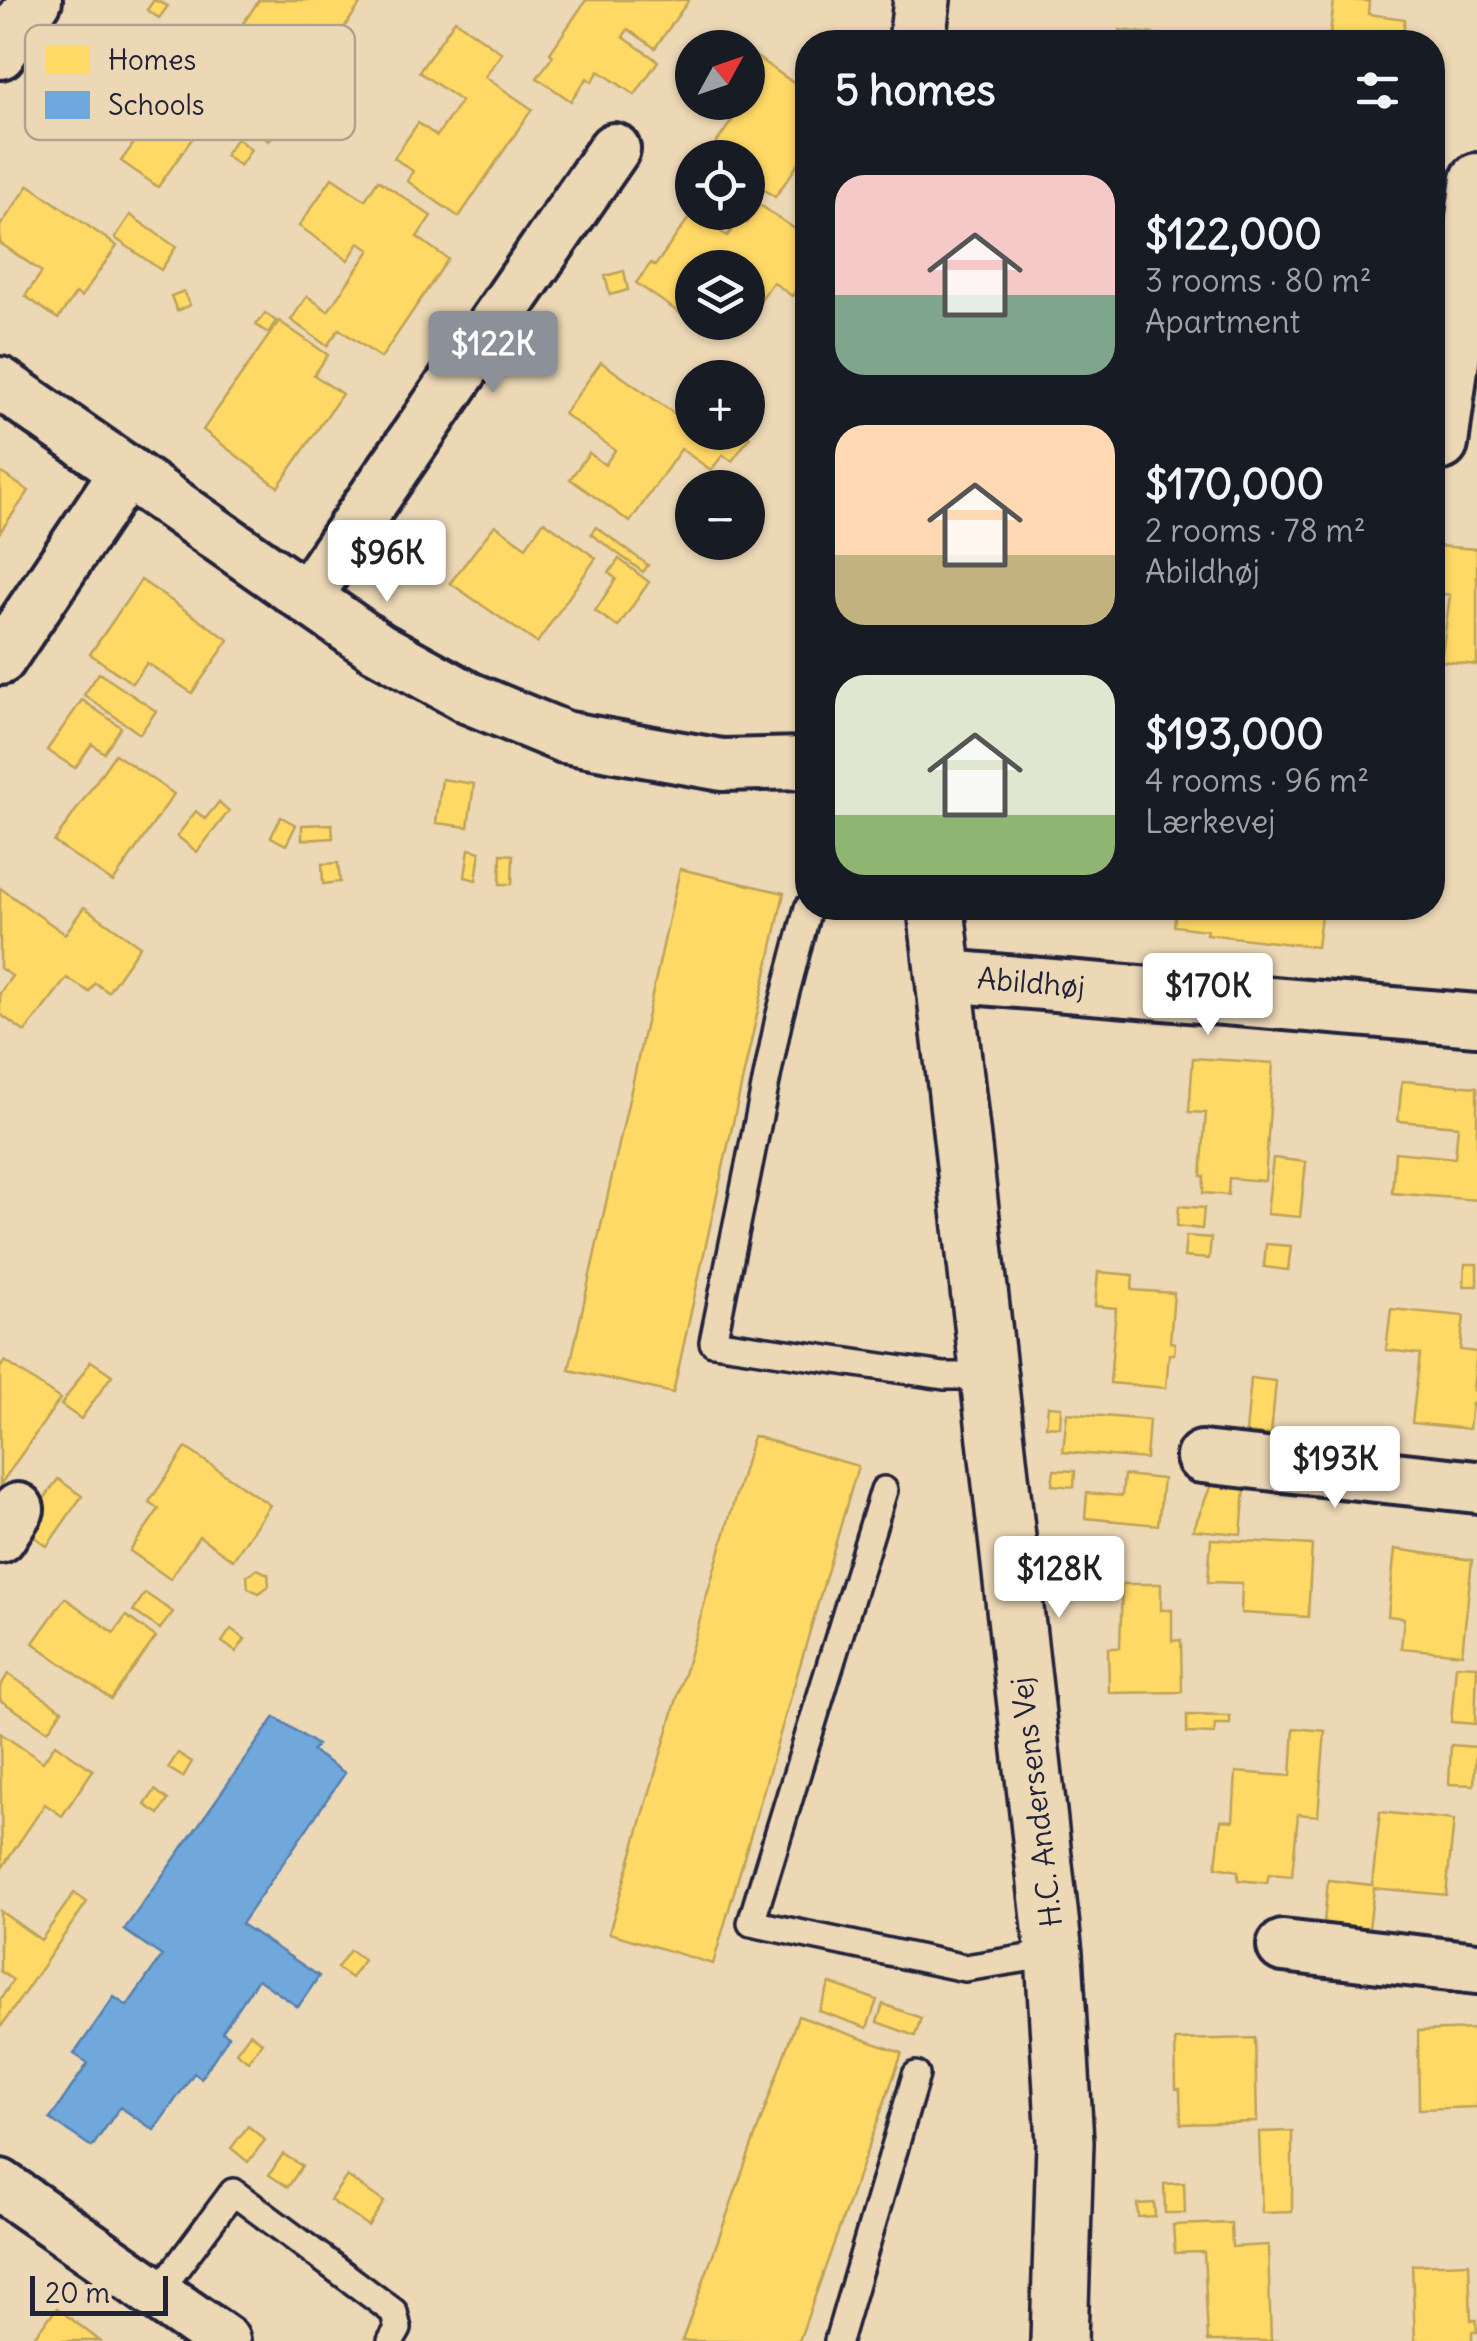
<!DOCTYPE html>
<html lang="en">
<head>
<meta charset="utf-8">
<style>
	:root { --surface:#171b24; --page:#20242c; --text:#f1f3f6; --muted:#9ea1a6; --accent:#8c9099 }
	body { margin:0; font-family:Delius,sans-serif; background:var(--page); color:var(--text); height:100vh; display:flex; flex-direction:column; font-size:38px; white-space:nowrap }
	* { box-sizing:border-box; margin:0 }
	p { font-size:32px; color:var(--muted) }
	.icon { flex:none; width:55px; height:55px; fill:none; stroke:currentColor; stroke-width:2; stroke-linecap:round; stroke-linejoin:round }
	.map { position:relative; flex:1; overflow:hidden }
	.sheet { position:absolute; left:795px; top:30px; width:650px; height:890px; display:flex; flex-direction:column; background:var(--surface); border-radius:40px; box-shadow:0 2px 8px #0004 }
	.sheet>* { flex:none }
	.needle { width:65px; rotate:50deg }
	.buttons { position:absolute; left:675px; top:30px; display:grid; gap:20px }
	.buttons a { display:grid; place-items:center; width:90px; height:90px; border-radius:50%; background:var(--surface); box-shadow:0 2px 8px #0004; font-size:50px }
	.scale { position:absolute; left:30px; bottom:25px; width:138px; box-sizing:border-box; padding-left:10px; border:5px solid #22223b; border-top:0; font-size:28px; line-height:35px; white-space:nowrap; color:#22223b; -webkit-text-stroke:8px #edd8b6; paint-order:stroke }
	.price { position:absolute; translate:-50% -85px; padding:0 22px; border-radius:10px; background:#fff; color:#222; font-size:32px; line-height:65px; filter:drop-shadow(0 2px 5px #0008) }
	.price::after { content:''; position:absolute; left:50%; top:60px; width:30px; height:22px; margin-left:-15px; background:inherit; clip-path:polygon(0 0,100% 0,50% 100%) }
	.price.on { background:var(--accent); color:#fff }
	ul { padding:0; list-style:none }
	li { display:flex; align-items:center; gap:30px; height:250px; padding:0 40px }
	li span { display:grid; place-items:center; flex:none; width:280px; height:200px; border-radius:30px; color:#555 }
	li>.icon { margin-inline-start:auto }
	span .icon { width:120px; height:120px; fill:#fffc; stroke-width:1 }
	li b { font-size:42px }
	h2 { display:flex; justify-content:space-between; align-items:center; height:120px; padding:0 40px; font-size:42px }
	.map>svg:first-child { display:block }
</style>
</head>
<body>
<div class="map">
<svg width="1477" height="2341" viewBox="0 0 1477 2341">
	<rect width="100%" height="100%" fill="#edd8b6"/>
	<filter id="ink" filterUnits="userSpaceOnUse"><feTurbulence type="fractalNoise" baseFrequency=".01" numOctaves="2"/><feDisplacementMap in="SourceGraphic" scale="20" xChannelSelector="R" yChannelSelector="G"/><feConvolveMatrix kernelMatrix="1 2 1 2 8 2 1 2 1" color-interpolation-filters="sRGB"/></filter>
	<g filter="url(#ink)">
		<g fill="#ffd966" stroke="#bda259" stroke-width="2.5">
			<path d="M154,0L168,6L159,18L147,10Z"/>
			<path d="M259,0H363L333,44L311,28L278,77L229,44Z"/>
			<path d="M586,0H689L655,48L628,29L623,37L658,61L635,95L599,71L592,82L587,78L571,101L537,78L553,56L550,53Z"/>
			<path d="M1334,0L1369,1L1368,14L1405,19L1402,42H1329Z"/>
			<path d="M455,20L502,53L485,77L532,109L459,217L407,181L413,171L394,158L418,123L437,136L461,101L419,72Z"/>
			<path d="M1120,30L1187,38L1186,42H1118Z"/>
			<path d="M108,36L213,109L158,187L121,161L140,135L72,87Z"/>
			<path d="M748,51L808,93V150L775,197L748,178V158H718L710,152L738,112L725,102H748Z"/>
			<path d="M226,74L276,107L274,110L285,117L269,141L207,103Z"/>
			<path d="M237,138L251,150L240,166L225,155Z"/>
			<path d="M332,178L365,200L378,180L431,216L417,237L448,259L381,358L339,329L327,346L291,320L307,296L328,311L370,250L359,243L348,260L299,226Z"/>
			<path d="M29,185L117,246L81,297L76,293L58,319L25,296L42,272L0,243V226Z"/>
			<path d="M760,205L808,238V260L804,265L808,267V286L800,296L795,292L792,296L773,282L748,318V268H692V303L684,316L636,283L651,263L655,266L693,212L727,236L740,219L747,223Z"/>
			<path d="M130,215L176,247L161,270L115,238Z"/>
			<path d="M624,271L628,290L610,295L605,276Z"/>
			<path d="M184,291L190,305L177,311L171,296Z"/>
			<path d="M265,313L276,321L268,333L256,325Z"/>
			<path d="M279,321L328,355L314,375L342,394L278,487L203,430Z"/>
			<path d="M601,362L688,423L692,417V432H744L750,437L732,461L723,455L711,470L681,449L630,522L570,479L589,453L605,465L615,450L564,414Z"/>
			<path d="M0,472L29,491L0,532Z"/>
			<path d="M544,521L596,558L537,643L450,583L495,525L526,547Z"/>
			<path d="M596,527L648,565L643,572L591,534Z"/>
			<path d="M1436,546L1477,549V665L1441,661L1450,595L1432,592Z"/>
			<path d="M619,559L649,582L618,627L595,611L616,579L609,573Z"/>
			<path d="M141,580L229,640L192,693L147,663L132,683L90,654Z"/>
			<path d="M99,673L156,711L140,734L84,695Z"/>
			<path d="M82,700L121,727L104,753L92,744L75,768L47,750Z"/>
			<path d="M115,754L174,794L113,882L54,842Z"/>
			<path d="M442,779L474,784L468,827L436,823Z"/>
			<path d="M219,802L229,811L197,852L177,836L196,811L205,819Z"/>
			<path d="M281,817L296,825L286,845L271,837Z"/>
			<path d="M332,824L333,838L302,840V825Z"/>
			<path d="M469,849L480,852L476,880L465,877Z"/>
			<path d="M501,854L513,855L512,884H500Z"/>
			<path d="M338,863L340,882L323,884L322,864Z"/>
			<path d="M680,869L784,893L673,1393L569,1370Z"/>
			<path d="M0,888L65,934L84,907L140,946L108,992L95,983L89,992L67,978L25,1032L0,1014V993L12,976L0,968Z"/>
			<path d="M1176,908H1322L1317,947L1206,934L1207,930L1174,926Z"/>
			<path d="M1193,1058L1273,1063L1265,1181L1229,1178L1228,1195L1203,1193L1204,1176H1201L1206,1113L1189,1112Z"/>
			<path d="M1402,1081L1477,1087V1200L1392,1193L1395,1152L1455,1158L1458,1126L1398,1121Z"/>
			<path d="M1273,1158L1306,1162L1300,1217L1267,1214Z"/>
			<path d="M1179,1206L1204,1208L1202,1229L1177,1226Z"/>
			<path d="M1186,1236L1211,1238L1209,1259L1184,1257Z"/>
			<path d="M1266,1244L1291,1246L1288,1270L1264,1267Z"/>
			<path d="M1465,1264H1477V1286H1464Z"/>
			<path d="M1098,1272L1133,1275L1132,1290L1174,1293L1170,1342L1175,1343L1174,1354H1169L1166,1388L1110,1383L1116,1308L1095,1306Z"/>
			<path d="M1391,1309L1464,1316L1460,1350L1477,1352L1473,1390L1477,1391V1405L1472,1404L1469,1429L1412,1423L1420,1354L1386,1350Z"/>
			<path d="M5,1361L60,1399L0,1485V1368Z"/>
			<path d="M91,1361L112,1375L81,1419L61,1405Z"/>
			<path d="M1251,1378L1276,1381L1271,1435L1246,1433Z"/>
			<path d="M1048,1406L1061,1407L1060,1427L1046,1426Z"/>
			<path d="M1067,1413L1149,1420L1146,1459L1063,1452Z"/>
			<path d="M753,1436L858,1466L713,1964L609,1933Z"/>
			<path d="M186,1448L270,1505L233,1560L199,1536L170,1579L130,1551L159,1509L149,1502Z"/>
			<path d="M1054,1470L1075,1471L1074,1487L1052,1485Z"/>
			<path d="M1124,1475L1163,1479L1158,1525L1085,1518L1087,1493L1122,1496Z"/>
			<path d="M58,1479L82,1496L47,1546L23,1529Z"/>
			<path d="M1211,1485L1245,1488L1241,1534L1193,1530Z"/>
			<path d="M1211,1539L1312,1545L1308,1617L1241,1613L1242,1583L1208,1582Z"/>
			<path d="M1395,1549L1472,1560L1462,1654L1401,1648L1404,1618L1388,1616Z"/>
			<path d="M257,1569L268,1574L269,1586L259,1593L248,1588L247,1576Z"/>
			<path d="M1122,1584H1161V1610H1172V1641L1181,1640L1182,1692L1109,1693L1108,1648H1120Z"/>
			<path d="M145,1593L173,1612L160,1629L133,1611Z"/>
			<path d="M65,1598L114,1633L126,1616L156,1637L111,1699L33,1643Z"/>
			<path d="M231,1629L245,1639L236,1652L222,1642Z"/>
			<path d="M1456,1665L1477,1666L1475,1724L1451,1722Z"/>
			<path d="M8,1674L62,1710L48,1731L0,1700V1687Z"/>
			<path d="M1187,1715L1230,1716V1724H1215L1214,1734L1187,1733Z"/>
			<path d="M1294,1728L1325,1731L1318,1816L1298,1814L1292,1876L1269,1874L1267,1883L1238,1880V1871L1216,1867L1221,1820L1233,1821L1236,1772L1291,1776Z"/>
			<path d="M0,1733L43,1762L55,1744L93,1770L62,1816L45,1804L2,1868Z"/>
			<path d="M1451,1745L1476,1747L1474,1785L1449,1784Z"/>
			<path d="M178,1753L192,1762L183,1777L168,1768Z"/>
			<path d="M155,1790L168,1800L159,1814L145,1805Z"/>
			<path d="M1380,1812L1454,1820L1446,1895L1374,1888L1369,1928L1324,1923L1328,1880L1372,1885Z"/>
			<path d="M74,1893L87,1902L0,2028V2000L13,1980L0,1971V1911L41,1940Z"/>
			<path d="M350,1950L364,1960L351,1978L337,1968Z"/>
			<path d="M830,1983L877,2000L867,2028L819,2011Z"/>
			<path d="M883,2004L921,2018L915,2036L877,2022Z"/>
			<path d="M798,2016L902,2053L799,2341H682Z"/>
			<path d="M1477,2029V2107L1419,2109L1418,2031Z"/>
			<path d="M250,2033L262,2042L248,2061L236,2052Z"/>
			<path d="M1255,2038L1257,2122L1181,2124L1180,2089H1176L1175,2040Z"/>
			<path d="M248,2126L265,2140L248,2162L231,2148Z"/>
			<path d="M1292,2131V2212L1262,2213L1259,2132Z"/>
			<path d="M283,2154L302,2166L288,2187L269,2175Z"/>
			<path d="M347,2176L384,2202L368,2226L330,2200Z"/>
			<path d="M1184,2183L1185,2213H1165L1164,2184Z"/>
			<path d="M1154,2203L1155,2216L1138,2217L1137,2204Z"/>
			<path d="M1231,2223L1232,2247L1268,2245L1271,2341H1297H1208L1204,2252L1175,2253L1173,2225Z"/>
			<path d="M1469,2263L1471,2320H1476L1477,2332H1472V2341H1415L1412,2265Z"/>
			<path d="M57,2308L100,2341H30Z"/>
		</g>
		<path fill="#6fa8dc" stroke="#5880ac" stroke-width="2.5" d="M275,1717L317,1745L312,1751L345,1773L241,1924L319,1976L298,2007L258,1979L222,2032L229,2036L201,2078L194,2073L154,2130L120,2107L92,2147L50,2119L88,2063L74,2054L114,1997L127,2006L162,1956L124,1930Z"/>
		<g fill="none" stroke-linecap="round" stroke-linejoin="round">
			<g stroke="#22223b" stroke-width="32">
				<g id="service">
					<path d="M808,908L779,1018L713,1342L944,1376H988"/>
					<path d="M884,1490L751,1923L965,1968L1054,1954"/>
					<path d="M157,2294L233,2192L394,2312L398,2329L391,2341"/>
					<path d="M838,2341L916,2075"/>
				</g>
			</g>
			<g stroke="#22223b" stroke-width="58">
				<g id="minor">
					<path d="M0,53L36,0"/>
					<path d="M0,383L377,647L469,698L564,737L722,765L808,763"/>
					<path d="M1442,444L1477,179"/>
					<path d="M306,597L614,149"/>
					<path d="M0,659L126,471"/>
					<path d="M945,976L1477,1020"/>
					<path d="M1202,1457L1477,1487"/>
					<path d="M0,1537L18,1509"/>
					<path d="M1283,1946L1477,1968"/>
					<path d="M0,2185L224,2341"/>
				</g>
			</g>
			<g stroke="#22223b" stroke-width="62">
				<g id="tertiary">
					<path d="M917,42L922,0"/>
					<path d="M936,908L1054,1954L1065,2142L1059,2341"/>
				</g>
			</g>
			<use href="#service" stroke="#edd8b6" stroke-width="25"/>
			<use href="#minor" stroke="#edd8b6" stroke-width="50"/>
			<use href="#tertiary" stroke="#edd8b6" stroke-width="55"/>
		</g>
	</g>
	<g text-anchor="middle" stroke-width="10" stroke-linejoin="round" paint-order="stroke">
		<g font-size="30" fill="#22223b" stroke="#edd8b6">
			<text transform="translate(1031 983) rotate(5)" y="10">Abildhøj</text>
			<text transform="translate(1037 1802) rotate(-97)" y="10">H.C. Andersens Vej</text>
		</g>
	</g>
	<rect x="25" y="25" width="330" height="115" rx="15" fill="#edd8b6" stroke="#b0a191" stroke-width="2.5"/>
	<rect x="45" y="46" width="45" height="28" fill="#ffd966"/>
	<rect x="45" y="91" width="45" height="28" fill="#6fa8dc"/>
	<g font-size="28" fill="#22223b">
		<text x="108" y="70">Homes</text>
		<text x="108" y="115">Schools</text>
	</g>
</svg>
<div class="buttons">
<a><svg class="needle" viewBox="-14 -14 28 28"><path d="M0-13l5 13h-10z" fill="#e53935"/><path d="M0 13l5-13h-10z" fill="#9ea1a6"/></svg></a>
<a><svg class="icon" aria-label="locate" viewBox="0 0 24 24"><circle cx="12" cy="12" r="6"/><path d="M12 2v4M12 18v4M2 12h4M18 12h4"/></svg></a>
<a><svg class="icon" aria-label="layers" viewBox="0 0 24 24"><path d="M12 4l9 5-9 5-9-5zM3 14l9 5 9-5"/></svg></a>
<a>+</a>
<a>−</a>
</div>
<div class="scale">20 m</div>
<b class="price on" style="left:493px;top:396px">$122K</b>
<b class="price" style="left:387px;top:605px">$96K</b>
<b class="price" style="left:1208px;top:1038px">$170K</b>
<b class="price" style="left:1335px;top:1511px">$193K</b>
<b class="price" style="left:1059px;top:1621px">$128K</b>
<section class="sheet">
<h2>5 homes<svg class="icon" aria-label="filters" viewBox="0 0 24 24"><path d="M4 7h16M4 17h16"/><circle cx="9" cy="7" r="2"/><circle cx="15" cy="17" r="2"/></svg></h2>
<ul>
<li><span style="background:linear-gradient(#f6c9c9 60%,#7fa58c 0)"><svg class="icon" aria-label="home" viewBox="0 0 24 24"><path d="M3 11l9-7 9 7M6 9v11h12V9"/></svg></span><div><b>$122,000</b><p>3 rooms · 80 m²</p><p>Apartment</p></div></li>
<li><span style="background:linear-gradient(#ffd9b3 65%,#c2b280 0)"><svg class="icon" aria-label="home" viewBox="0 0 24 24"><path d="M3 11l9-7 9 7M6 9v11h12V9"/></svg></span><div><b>$170,000</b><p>2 rooms · 78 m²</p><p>Abildhøj</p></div></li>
<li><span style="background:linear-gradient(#dfe7d0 70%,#8fb573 0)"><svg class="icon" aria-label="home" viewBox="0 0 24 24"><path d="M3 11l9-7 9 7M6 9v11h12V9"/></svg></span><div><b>$193,000</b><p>4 rooms · 96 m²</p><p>Lærkevej</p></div></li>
</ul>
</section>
</div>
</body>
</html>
